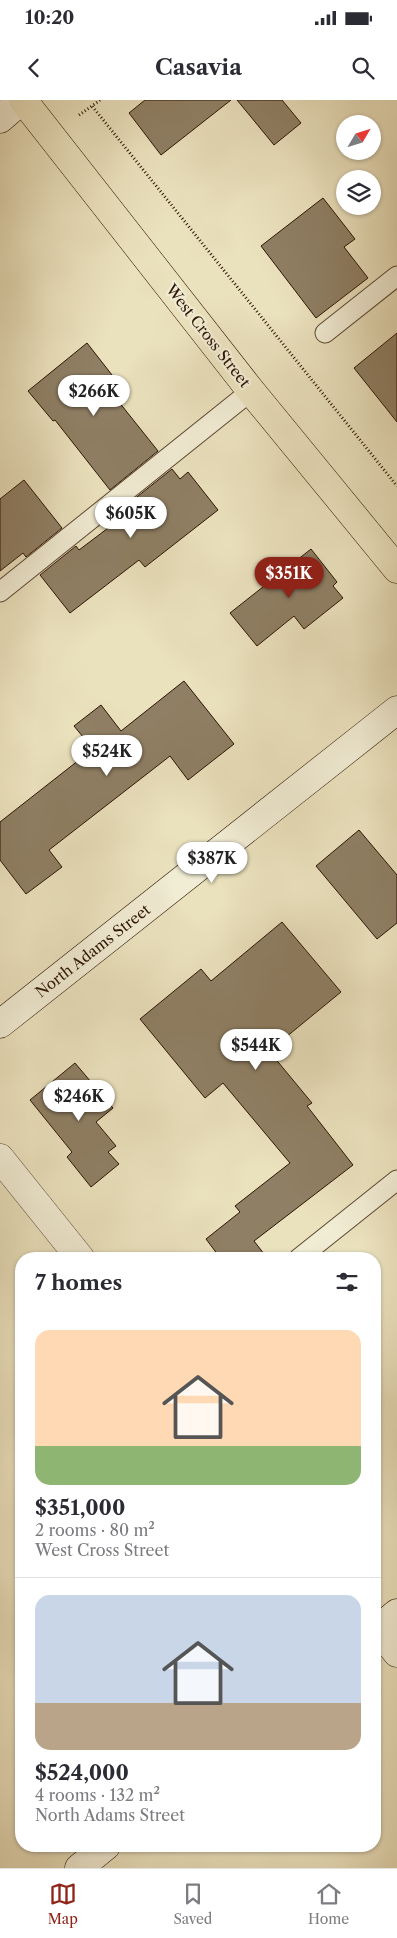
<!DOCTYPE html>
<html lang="en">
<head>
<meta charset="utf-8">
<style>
	:root { --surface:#fff; --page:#f2f2f3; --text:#2b2b33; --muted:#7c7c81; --line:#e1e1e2; --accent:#8f2418 }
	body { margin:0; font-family:"Libre Caslon Text",serif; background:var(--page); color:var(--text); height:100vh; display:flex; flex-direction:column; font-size:19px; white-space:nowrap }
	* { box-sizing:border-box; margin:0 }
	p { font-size:16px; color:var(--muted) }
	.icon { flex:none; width:28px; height:28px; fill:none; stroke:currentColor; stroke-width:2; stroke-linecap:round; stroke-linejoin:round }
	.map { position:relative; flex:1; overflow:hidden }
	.drawer { position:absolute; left:15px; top:1152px; width:366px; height:600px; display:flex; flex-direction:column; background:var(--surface); border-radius:20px; box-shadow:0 1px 4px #0004 }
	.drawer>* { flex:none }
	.needle { width:32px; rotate:52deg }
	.tools { position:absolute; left:336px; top:15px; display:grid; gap:10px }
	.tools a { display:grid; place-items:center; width:45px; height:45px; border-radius:50%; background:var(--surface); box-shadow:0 1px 4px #0004; font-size:25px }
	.price { position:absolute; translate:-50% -42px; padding:0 11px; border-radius:18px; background:#fff; color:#222; font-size:16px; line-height:32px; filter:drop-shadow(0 1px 2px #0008) }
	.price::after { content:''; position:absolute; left:50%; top:30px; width:15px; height:11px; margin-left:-8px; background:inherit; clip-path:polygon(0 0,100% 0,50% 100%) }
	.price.selected { background:var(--accent); color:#fff }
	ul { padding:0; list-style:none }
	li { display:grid; align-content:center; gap:10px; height:265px; padding:0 20px }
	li+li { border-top:1px solid var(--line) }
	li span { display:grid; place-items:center; height:155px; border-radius:15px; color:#555 }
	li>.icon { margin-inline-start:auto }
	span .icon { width:90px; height:90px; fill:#fffc; stroke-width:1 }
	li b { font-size:21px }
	h2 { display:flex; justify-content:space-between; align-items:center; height:60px; padding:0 20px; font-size:21px }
	.status { display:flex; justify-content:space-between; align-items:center; height:35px; padding:0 25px; background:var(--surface); direction:ltr }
	.status svg { height:14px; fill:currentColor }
	header { display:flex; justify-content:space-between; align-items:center; height:65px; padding:0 20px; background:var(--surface); font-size:22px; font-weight:800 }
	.dock { display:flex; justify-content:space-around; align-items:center; height:70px; border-top:1px solid var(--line); background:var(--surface); font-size:14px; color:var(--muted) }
	.dock a { display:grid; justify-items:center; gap:2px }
	.dock .selected { color:var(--accent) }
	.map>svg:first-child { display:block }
</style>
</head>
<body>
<div class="status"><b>10:20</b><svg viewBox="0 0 49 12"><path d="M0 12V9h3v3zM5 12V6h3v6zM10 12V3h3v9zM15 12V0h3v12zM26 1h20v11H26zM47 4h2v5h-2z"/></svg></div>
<header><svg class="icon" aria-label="back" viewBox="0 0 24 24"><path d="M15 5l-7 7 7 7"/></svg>Casavia<svg class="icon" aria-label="search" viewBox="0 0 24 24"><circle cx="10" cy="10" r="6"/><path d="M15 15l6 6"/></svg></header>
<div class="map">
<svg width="397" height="1768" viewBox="0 0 397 1768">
	<rect width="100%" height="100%" fill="#eae1bd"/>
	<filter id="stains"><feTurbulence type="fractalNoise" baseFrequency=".004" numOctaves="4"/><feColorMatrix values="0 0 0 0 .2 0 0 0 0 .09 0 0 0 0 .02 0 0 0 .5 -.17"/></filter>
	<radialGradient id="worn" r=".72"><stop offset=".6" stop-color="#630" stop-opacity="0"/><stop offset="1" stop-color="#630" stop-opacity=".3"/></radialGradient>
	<g fill="#8f7f64" stroke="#2c1403">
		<path d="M145,0H231L161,55L129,13Z"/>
		<path d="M237,0H282L301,23L274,45Z"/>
		<path d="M323,98L355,139L344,147L368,178L316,218L261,146Z"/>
		<path d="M397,233V322L354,268Z"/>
		<path d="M87,243L112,275L103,282L158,351L110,390L55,320L53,321L28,291Z"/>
		<path d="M172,369L180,379L188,372L218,410L145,467L139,460L70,513L40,475L76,446L79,450L128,413L123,408Z"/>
		<path d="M24,380L62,428L26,457L23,453L0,471V399Z"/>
		<path d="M311,449L337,482L333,486L343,498L304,529L294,516L257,546L230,513Z"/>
		<path d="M184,581L234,644L188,680L170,656L49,750L62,767L26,794L0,760V722L93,649L74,626L101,605L121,631Z"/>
		<path d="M359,730L397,775V823L377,839L316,766Z"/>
		<path d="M282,822L341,892L269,951L312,1003L307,1006L353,1065L254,1141L268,1159H221L206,1139L240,1112L235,1106L290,1063L223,983L205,998L140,919L201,869L211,881Z"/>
		<path d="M75,963L113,1008L96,1022L116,1046L108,1052L119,1064L91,1087L67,1057L72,1052L30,1000Z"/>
	</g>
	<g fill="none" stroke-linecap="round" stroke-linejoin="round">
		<g stroke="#5c4732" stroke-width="21">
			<g id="lane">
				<path d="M325,233L397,176"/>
				<path d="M0,492L251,291"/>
				<path d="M298,1159L397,1080"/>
			</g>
		</g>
		<g stroke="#5c4732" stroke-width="29">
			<g id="street">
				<path d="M0,1058L81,1159"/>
				<path d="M375,1526L397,1553"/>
			</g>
		</g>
		<g stroke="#2c1403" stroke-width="29">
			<g id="secondary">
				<path d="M0,19L22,0"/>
				<path d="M0,924L397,610"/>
				<path d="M375,1531L397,1513"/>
				<path d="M79,1768L106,1746"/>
			</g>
		</g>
		<g stroke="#2c1403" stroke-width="29">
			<path id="primary" d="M23,0L251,291L397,469"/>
		</g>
		<g stroke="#2c1403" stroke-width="3" stroke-dasharray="1 2.5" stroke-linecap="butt">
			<path d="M100,0L92,6L397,386"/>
			<path d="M79,15L92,6"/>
			<path d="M375,1588L381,1595"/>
		</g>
		<use href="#lane" stroke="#f1ecd4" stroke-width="19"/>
		<use href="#street" stroke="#f1ecd4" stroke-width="28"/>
		<use href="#secondary" stroke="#f1ecd4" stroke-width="28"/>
		<use href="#primary" stroke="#eae1bd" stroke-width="28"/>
	</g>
	<g text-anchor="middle" stroke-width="4.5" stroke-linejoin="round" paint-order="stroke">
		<g font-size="15" fill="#2c1403" stroke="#f1ecd4">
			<text transform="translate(208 236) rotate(52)" y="5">West Cross Street</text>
			<text transform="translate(93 851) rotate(-38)" y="5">North Adams Street</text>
		</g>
	</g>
	<rect width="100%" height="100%" filter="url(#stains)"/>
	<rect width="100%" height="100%" fill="url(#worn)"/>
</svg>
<div class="tools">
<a><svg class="needle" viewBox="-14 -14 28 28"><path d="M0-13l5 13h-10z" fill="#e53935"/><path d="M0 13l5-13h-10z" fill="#7c7c81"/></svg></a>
<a><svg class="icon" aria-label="layers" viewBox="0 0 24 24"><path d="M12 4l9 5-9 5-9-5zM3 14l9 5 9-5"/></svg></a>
</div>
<b class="price" style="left:94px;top:317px">$266K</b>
<b class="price" style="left:131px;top:439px">$605K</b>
<b class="price selected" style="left:289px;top:499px">$351K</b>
<b class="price" style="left:107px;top:677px">$524K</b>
<b class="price" style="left:212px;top:784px">$387K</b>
<b class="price" style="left:256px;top:971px">$544K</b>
<b class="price" style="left:79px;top:1022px">$246K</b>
<section class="drawer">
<h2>7 homes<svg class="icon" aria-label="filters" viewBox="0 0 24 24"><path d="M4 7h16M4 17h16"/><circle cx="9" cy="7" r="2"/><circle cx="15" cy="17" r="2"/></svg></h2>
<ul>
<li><span style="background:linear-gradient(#ffd9b3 75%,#8fb573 0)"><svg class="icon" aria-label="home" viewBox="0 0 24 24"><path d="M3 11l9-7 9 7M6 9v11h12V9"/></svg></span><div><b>$351,000</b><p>2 rooms · 80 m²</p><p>West Cross Street</p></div></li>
<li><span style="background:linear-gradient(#c9d6e8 70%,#b9a48a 0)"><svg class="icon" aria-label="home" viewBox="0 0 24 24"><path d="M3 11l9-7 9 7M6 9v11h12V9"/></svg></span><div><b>$524,000</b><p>4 rooms · 132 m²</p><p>North Adams Street</p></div></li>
</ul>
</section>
</div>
<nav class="dock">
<a class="selected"><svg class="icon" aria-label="map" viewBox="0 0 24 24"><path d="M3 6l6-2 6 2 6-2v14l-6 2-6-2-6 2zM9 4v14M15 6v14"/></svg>Map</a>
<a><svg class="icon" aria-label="saved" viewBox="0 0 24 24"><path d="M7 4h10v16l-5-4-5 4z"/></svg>Saved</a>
<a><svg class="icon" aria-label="home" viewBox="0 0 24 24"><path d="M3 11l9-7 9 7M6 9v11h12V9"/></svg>Home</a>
</nav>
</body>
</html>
